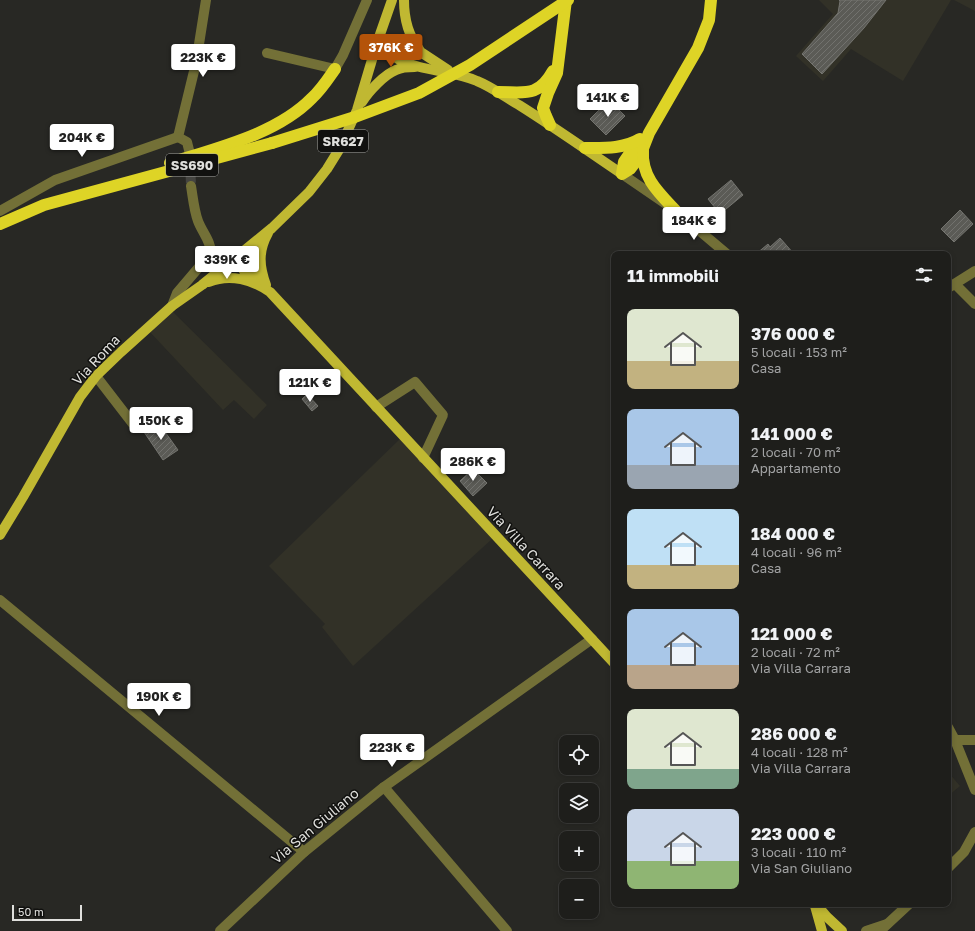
<!DOCTYPE html>
<html lang="it">
<head>
<meta charset="utf-8">
<style>
	:root { --surface:#1e1e1b; --page:#2b2b28; --text:#f1f3f6; --muted:#a1a2a3; --line:#3c3c3a; --accent:#b45309 }
	body { margin:0; font-family:"Golos Text",sans-serif; background:var(--page); color:var(--text); height:100vh; display:flex; flex-direction:column; font-size:15px; white-space:nowrap }
	* { box-sizing:border-box; margin:0 }
	p { font-size:13px; color:var(--muted) }
	.icon { flex:none; width:22px; height:22px; fill:none; stroke:currentColor; stroke-width:2; stroke-linecap:round; stroke-linejoin:round }
	.map { position:relative; flex:1; overflow:hidden }
	.side { position:absolute; left:611px; top:251px; width:340px; height:656px; display:flex; flex-direction:column; background:var(--surface); border-radius:8px; box-shadow:0 2px 6px #0003,0 0 0 1px var(--line) }
	.side>* { flex:none }
	.controls { position:absolute; left:559px; top:735px; display:grid; gap:8px }
	.controls a { display:grid; place-items:center; width:40px; height:40px; border-radius:8px; background:var(--surface); box-shadow:0 2px 6px #0003,0 0 0 1px var(--line); font-size:20px }
	.scale { position:absolute; left:12px; bottom:10px; width:70px; box-sizing:border-box; padding-left:4px; border:2px solid #e0e0dd; border-top:0; font-size:11px; line-height:14px; white-space:nowrap; color:#e0e0dd; -webkit-text-stroke:3px #11110f; paint-order:stroke }
	.price { position:absolute; translate:-50% -34px; padding:0 9px; border-radius:4px; background:#fff; color:#222; font-size:13px; line-height:26px; filter:drop-shadow(0 1px 2px #0008) }
	.price::after { content:''; position:absolute; left:50%; top:24px; width:12px; height:9px; margin-left:-6px; background:inherit; clip-path:polygon(0 0,100% 0,50% 100%) }
	.price.on { background:var(--accent); color:#fff }
	ul { padding:0; list-style:none }
	li { display:flex; align-items:center; gap:12px; height:100px; padding:0 16px }
	li span { display:grid; place-items:center; flex:none; width:112px; height:80px; border-radius:8px; color:#555 }
	li>.icon { margin-inline-start:auto }
	span .icon { width:48px; height:48px; fill:#fffc; stroke-width:1 }
	li b { font-size:17px }
	h2 { display:flex; justify-content:space-between; align-items:center; height:48px; padding:0 16px; font-size:17px }
	.map>svg:first-child { display:block }
</style>
</head>
<body>
<div class="map">
<svg width="975" height="931" viewBox="0 0 975 931">
	<defs>
		<pattern id="building-hatch" width="6" height="6" patternUnits="userSpaceOnUse"><rect width="6" height="6" fill="#5b5b56"/><path d="M-1 1l2-2M0 6l6-6M5 7l2-2" fill="none" stroke="#72726e"/></pattern>
	</defs>
	<rect width="100%" height="100%" fill="#282824"/>
	<g fill="#323127">
		<path d="M819,0H951L903,81L851,49L823,81L796,56L833,14Z"/>
		<path d="M954,0H975V11Z"/>
		<path d="M172,311L267,405L254,419L234,400L223,410L149,331Z"/>
		<path d="M401,438L493,538L353,666L322,627L325,624L269,566Z"/>
		<path d="M948,772L960,786L948,796Z"/>
	</g>
	<g fill="url(#building-hatch)" stroke="#74746f">
		<path d="M839,0H886L864,28L822,74L802,54L838,13L840,1Z"/>
		<path d="M609,100L625,116L606,135L590,119Z"/>
		<path d="M731,180L743,195L720,214L708,199Z"/>
		<path d="M960,210L973,224L954,242L941,229Z"/>
		<path d="M780,238L794,254H756L768,244L770,247Z"/>
		<path d="M307,394L318,406L312,411L302,399Z"/>
		<path d="M158,422L178,450L163,460L144,432Z"/>
		<path d="M473,469L487,483L473,496L460,481Z"/>
	</g>
	<g fill="none" stroke-linecap="round" stroke-linejoin="round">
		<path stroke="#444440" stroke-width="10" stroke-dasharray="10 5" stroke-linecap="butt" d="M190,158L191,186"/>
		<g stroke="#737037" stroke-width="10">
			<path d="M267,53L335,69L343,55L367,0"/>
			<path d="M190,154L187,142L178,137L196,63L206,0"/>
			<path d="M622,174L676,211L727,254"/>
			<path d="M0,211L55,180L178,137"/>
			<path d="M955,284L975,304"/>
			<path d="M948,288L975,271"/>
			<path d="M172,306L177,293L211,253C211,241 202,232 198,221C194,210 193,198 191,186"/>
			<path d="M96,376L133,424"/>
			<path d="M376,407L415,382L443,415L423,458"/>
			<path d="M0,600L304,852"/>
			<path d="M948,727L955,740H975"/>
			<path d="M955,740L975,790"/>
			<path d="M384,787L507,931"/>
			<path d="M948,868L964,852L975,832"/>
			<path d="M220,931L304,852L384,787L592,639"/>
			<path d="M866,931L887,924"/>
			<path d="M880,931L909,904"/>
		</g>
		<g stroke="#c0b832" stroke-width="10">
			<path d="M404,0C404,18 408,35 419,49"/>
			<path d="M377,43C384,48 391,55 398,59C423,72 452,70 477,81C492,87 505,97 519,105C554,127 588,151 622,174"/>
			<path d="M377,43L404,41L448,70"/>
			<path d="M362,102C369,91 385,74 396,70C402,67 408,67 415,67"/>
			<path d="M237,257L250,264L261,277"/>
			<path d="M237,257L245,273L253,281"/>
			<path d="M209,282C230,273 253,280 270,292L614,663"/>
			<path d="M266,285C259,266 258,251 268,233"/>
			<path d="M0,535L23,497L80,397L96,376L121,352L172,306L202,285L272,228L309,192L327,169L340,148L357,110L377,43L392,0"/>
			<path d="M816,904L827,917L842,931"/>
			<path d="M815,906L822,931"/>
		</g>
		<g stroke="#ded426" stroke-width="12">
			<path d="M498,92C524,92 538,98 553,71"/>
			<path d="M550,125L546,116L543,108L548,93L557,73L566,0"/>
			<path d="M639,140L624,162L622,174L630,169L640,156L649,133L698,48L709,20L711,0"/>
			<path d="M585,148C604,148 623,149 640,139"/>
			<path d="M643,150C641,177 659,193 676,211"/>
			<path d="M170,163C217,148 277,134 312,98C321,90 328,79 335,69"/>
			<path d="M0,224L44,205L272,143"/>
		</g>
		<path stroke="#ded426" stroke-width="12" d="M272,143L355,117L419,93L470,65L568,0"/>
	</g>
	<g text-anchor="middle" stroke-width="3" stroke-linejoin="round" paint-order="stroke">
		<g fill="#11110f" stroke="#a2a29f" stroke-width="1">
			<rect x="318" y="130" width="50" height="22" rx="3"/>
			<rect x="166" y="154" width="52" height="22" rx="3"/>
		</g>
		<g font-size="13" font-weight="bold" fill="#e0e0dd">
			<text x="343" y="146">SR627</text>
			<text x="192" y="170">SS690</text>
		</g>
		<g font-size="14" fill="#e0e0dd" stroke="#11110f">
			<text transform="translate(96 360) rotate(-47)" y="5">Via Roma</text>
			<text transform="translate(526 548) rotate(47)" y="5">Via Villa Carrara</text>
			<text transform="translate(315 826) rotate(-40)" y="5">Via San Giuliano</text>
		</g>
	</g>
</svg>
<div class="controls">
<a><svg class="icon" aria-label="locate" viewBox="0 0 24 24"><circle cx="12" cy="12" r="6"/><path d="M12 2v4M12 18v4M2 12h4M18 12h4"/></svg></a>
<a><svg class="icon" aria-label="layers" viewBox="0 0 24 24"><path d="M12 4l9 5-9 5-9-5zM3 14l9 5 9-5"/></svg></a>
<a>+</a>
<a>−</a>
</div>
<div class="scale">50 m</div>
<b class="price on" style="left:391px;top:68px">376K €</b>
<b class="price" style="left:203px;top:78px">223K €</b>
<b class="price" style="left:608px;top:118px">141K €</b>
<b class="price" style="left:82px;top:158px">204K €</b>
<b class="price" style="left:694px;top:241px">184K €</b>
<b class="price" style="left:227px;top:280px">339K €</b>
<b class="price" style="left:310px;top:403px">121K €</b>
<b class="price" style="left:161px;top:441px">150K €</b>
<b class="price" style="left:473px;top:482px">286K €</b>
<b class="price" style="left:159px;top:717px">190K €</b>
<b class="price" style="left:392px;top:768px">223K €</b>
<section class="side">
<h2>11 immobili<svg class="icon" aria-label="filters" viewBox="0 0 24 24"><path d="M4 7h16M4 17h16"/><circle cx="9" cy="7" r="2"/><circle cx="15" cy="17" r="2"/></svg></h2>
<ul>
<li><span style="background:linear-gradient(#dfe7d0 65%,#c2b280 0)"><svg class="icon" aria-label="home" viewBox="0 0 24 24"><path d="M3 11l9-7 9 7M6 9v11h12V9"/></svg></span><div><b>376 000 €</b><p>5 locali · 153 m²</p><p>Casa</p></div></li>
<li><span style="background:linear-gradient(#a9c7e8 70%,#9aa5b1 0)"><svg class="icon" aria-label="home" viewBox="0 0 24 24"><path d="M3 11l9-7 9 7M6 9v11h12V9"/></svg></span><div><b>141 000 €</b><p>2 locali · 70 m²</p><p>Appartamento</p></div></li>
<li><span style="background:linear-gradient(#bfe0f5 70%,#c2b280 0)"><svg class="icon" aria-label="home" viewBox="0 0 24 24"><path d="M3 11l9-7 9 7M6 9v11h12V9"/></svg></span><div><b>184 000 €</b><p>4 locali · 96 m²</p><p>Casa</p></div></li>
<li><span style="background:linear-gradient(#a9c7e8 70%,#b9a48a 0)"><svg class="icon" aria-label="home" viewBox="0 0 24 24"><path d="M3 11l9-7 9 7M6 9v11h12V9"/></svg></span><div><b>121 000 €</b><p>2 locali · 72 m²</p><p>Via Villa Carrara</p></div></li>
<li><span style="background:linear-gradient(#dfe7d0 75%,#7fa58c 0)"><svg class="icon" aria-label="home" viewBox="0 0 24 24"><path d="M3 11l9-7 9 7M6 9v11h12V9"/></svg></span><div><b>286 000 €</b><p>4 locali · 128 m²</p><p>Via Villa Carrara</p></div></li>
<li><span style="background:linear-gradient(#c9d6e8 65%,#8fb573 0)"><svg class="icon" aria-label="home" viewBox="0 0 24 24"><path d="M3 11l9-7 9 7M6 9v11h12V9"/></svg></span><div><b>223 000 €</b><p>3 locali · 110 m²</p><p>Via San Giuliano</p></div></li>
</ul>
</section>
</div>
</body>
</html>
